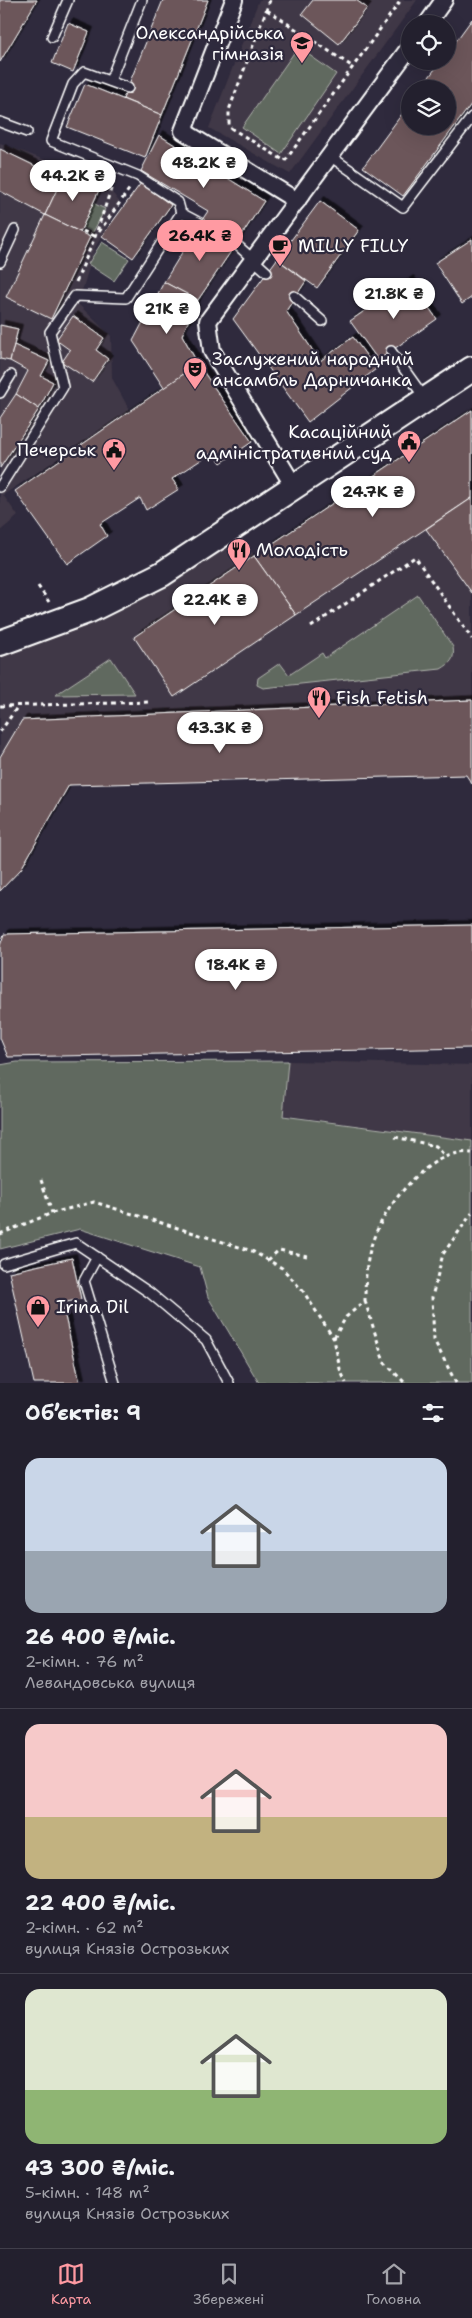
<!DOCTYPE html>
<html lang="uk">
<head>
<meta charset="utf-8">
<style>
	:root { --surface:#23202e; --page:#2b2836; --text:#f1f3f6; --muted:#a3a3aa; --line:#403e4a; --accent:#ff9aa2 }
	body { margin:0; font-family:"Shantell Sans",sans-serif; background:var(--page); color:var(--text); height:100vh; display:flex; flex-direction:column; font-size:19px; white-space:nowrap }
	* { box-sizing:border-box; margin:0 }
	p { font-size:16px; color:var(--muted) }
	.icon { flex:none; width:28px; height:28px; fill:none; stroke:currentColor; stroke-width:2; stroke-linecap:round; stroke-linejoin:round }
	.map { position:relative; height:1383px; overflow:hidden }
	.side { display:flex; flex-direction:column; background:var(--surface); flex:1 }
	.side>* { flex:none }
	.controls { position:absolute; left:401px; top:15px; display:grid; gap:10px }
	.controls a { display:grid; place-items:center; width:55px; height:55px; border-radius:50%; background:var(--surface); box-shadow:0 5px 20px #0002,0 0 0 1px var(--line); font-size:25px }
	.price { position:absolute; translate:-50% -42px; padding:0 11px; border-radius:18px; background:#fff; color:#222; font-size:16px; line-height:32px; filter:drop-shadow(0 1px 2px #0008) }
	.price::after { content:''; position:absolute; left:50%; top:30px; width:15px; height:11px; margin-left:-8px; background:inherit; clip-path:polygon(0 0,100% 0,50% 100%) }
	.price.on { background:var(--accent); color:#111 }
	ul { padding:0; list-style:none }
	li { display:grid; align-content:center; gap:10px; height:265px; padding:0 25px }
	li+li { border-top:1px solid var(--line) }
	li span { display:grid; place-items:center; height:155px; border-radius:15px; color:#555 }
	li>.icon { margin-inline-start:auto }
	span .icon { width:90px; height:90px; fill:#fffc; stroke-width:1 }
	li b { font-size:21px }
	h2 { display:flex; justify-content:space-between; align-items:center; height:60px; padding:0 25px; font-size:21px }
	.tab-bar { display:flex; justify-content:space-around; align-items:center; height:70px; border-top:1px solid var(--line); background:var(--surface); font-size:14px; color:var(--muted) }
	.tab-bar a { display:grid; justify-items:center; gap:2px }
	.tab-bar .on { color:var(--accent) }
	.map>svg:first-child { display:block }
</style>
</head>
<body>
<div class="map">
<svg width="472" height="1383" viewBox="0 0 472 1383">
	<defs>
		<filter id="shadow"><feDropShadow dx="4.5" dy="-4.5" stdDeviation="0" flood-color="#0009"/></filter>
	</defs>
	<rect width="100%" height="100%" fill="#2f2a3d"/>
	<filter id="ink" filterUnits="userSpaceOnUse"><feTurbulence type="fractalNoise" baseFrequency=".02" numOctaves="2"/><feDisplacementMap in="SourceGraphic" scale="10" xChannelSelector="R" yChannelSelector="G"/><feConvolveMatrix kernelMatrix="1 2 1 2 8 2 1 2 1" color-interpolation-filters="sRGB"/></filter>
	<g filter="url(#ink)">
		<g fill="#413846">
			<path d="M259,0H417L290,174L209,128Z"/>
			<path d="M0,143L105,183L120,203L95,248L78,304L111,336L112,378L130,411L3,495L18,516L0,531Z"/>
			<path d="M472,498V784L466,775L69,785L21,869L0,891V655L118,609L240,535L296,615Z"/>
			<path d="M288,1061L472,1065V1141L283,1115Z"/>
		</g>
		<g fill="#60695e" stroke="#b0b4ae">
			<path d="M298,47L336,74L281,154L242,127Z"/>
			<path d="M93,203L105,209L93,232L82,227Z"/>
			<path d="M102,242L129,259L114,281L88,264Z"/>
			<path d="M418,595L453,647C455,659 451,663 441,669L263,688L257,685L258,678L280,663L289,675L322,653L325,658Z"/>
			<path d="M111,658L135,694L55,695Z"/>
			<path d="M288,1061L283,1116L472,1141V1383H259L208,1297L200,1267L80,1229L0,1249V1065L17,1062Z"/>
		</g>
		<g fill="#6c575a" stroke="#fff" filter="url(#shadow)">
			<path d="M0,0H37L0,62Z"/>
			<path d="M163,0H208L162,115L123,99Z"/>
			<path d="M313,0H356L367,8L339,44L302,14Z"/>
			<path d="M472,19V103L403,196L363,167L410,103V126H448V89H420L441,61H448V52Z"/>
			<path d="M68,23L89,32L73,72L52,63Z"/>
			<path d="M85,84L162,115L145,158L67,127Z"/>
			<path d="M159,135L264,201L236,244L200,223L208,211L141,171Z"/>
			<path d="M0,149L62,179L45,215L0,191Z"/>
			<path d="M65,172L100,188L80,232L45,215Z"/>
			<path d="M141,183L171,205L133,258L102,236Z"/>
			<path d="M320,201L359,230L317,288L277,259Z"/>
			<path d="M45,215L90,237L51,319L6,297Z"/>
			<path d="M200,223L236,244L198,300L164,282Z"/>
			<path d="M472,239V297L462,304L435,263Z"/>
			<path d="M277,259L306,281L286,311L320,361L353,337L376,369L308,422L233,319Z"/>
			<path d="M409,280L437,319L378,360L350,321Z"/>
			<path d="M164,282L198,300L182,335L198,364L164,388L133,341Z"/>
			<path d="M73,316L104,338L96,350L108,359L92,382L62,362L70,350L56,340Z"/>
			<path d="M0,325L18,329L10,361L0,359Z"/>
			<path d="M14,345L49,361L41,376L53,382L39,409L16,394L28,371L10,361Z"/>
			<path d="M198,364L252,442L221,463L213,452L172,479L179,489L146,510L140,498L100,524L107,536L67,564L15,491Z"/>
			<path d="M16,394L39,409L0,468V418Z"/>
			<path d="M472,410V498L296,615L254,556Z"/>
			<path d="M472,498V593L426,529Z"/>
			<path d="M254,556L296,615L174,697L134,637Z"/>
			<path d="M472,700V784L466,775L69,785L21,869L0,891V757L22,720Z"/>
			<path d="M472,925V1048L8,1057L0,1038V946L4,934Z"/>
			<path d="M72,1258L81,1299L62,1303L80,1383H34L9,1272Z"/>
		</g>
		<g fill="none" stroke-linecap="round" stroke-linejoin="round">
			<g stroke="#fff" stroke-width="12">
				<g id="lane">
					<path d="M52,37L68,0"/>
					<path d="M110,81L142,0"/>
					<path d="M128,88L84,72L73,84L51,141L138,176L178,202L181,213L200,223"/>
					<path d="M0,122L27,132"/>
					<path d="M330,156L403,207L472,117"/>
					<path d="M236,244L267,272"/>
					<path d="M0,262L15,230"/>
					<path d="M294,296L322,321"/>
					<path d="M391,351L426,400"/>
					<path d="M0,393L11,375"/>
					<path d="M0,487L63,387L50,332L75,296L126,298L181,213"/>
					<path d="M97,1257L84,1281L115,1383"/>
					<path d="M4,1264L76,1243L150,1293L206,1340L229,1383"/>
				</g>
			</g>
			<g stroke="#fff" stroke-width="20">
				<g id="street">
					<path d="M234,0L183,131L297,201"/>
					<path d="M427,24L444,0"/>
					<path d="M295,488L212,351L208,321L410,47"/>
				</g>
			</g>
			<g stroke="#fff" stroke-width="28">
				<path id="secondary" d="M0,643L90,610L162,574L472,369"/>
			</g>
			<g stroke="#fff" stroke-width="3" stroke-dasharray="4 4" stroke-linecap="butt">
				<path d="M270,0L229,110V127L285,161L401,0"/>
				<path d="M267,10L353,67"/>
				<path d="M83,231L96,237"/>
				<path d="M99,232L130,188"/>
				<path d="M76,282L95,237L114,180"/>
				<path d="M140,303L151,307"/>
				<path d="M38,586L49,602"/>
				<path d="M311,627L415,557L472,639"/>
				<path d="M0,706L151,702"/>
				<path d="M0,732L18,706"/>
				<path d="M395,1137L436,1146L445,1156"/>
				<path d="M41,1180L52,1213"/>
				<path d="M0,1234L52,1213L94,1202L252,1251L282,1268L303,1291L334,1339L340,1369L346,1383"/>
				<path d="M268,1260L279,1250L307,1256"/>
				<path d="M365,1301L384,1362L405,1383"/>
				<path d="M334,1338L346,1317L365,1301C365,1282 366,1262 372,1243C383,1208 430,1146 472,1153"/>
				<path d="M456,1383L434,1340L432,1297L443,1254L472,1213"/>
			</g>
			<use href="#lane" stroke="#2f2a3d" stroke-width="9"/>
			<use href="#street" stroke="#2f2a3d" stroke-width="16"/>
			<use href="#secondary" stroke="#2f2a3d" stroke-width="24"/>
		</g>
	</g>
	<defs>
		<g id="school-pin" transform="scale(1.25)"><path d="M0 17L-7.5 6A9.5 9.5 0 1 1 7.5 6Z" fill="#ff9aa2" stroke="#2f2a3d"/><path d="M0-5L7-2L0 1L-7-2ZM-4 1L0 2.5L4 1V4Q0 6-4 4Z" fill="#111"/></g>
		<g id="cafe-pin" transform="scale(1.25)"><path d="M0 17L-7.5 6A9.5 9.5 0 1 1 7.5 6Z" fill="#ff9aa2" stroke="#2f2a3d"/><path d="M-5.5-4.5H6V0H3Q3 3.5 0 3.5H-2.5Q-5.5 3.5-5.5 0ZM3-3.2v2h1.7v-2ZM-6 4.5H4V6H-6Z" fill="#111"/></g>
		<g id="theatre-pin" transform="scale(1.25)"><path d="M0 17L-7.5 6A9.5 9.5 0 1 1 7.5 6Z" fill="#ff9aa2" stroke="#2f2a3d"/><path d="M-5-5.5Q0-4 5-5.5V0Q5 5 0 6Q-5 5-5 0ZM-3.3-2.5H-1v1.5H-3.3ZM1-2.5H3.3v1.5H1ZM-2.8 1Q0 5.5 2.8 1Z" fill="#111"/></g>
		<g id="civic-pin" transform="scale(1.25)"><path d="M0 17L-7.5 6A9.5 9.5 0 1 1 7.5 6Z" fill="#ff9aa2" stroke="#2f2a3d"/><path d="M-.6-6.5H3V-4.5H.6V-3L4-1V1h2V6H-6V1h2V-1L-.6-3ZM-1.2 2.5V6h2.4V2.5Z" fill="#111"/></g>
		<g id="restaurant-pin" transform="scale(1.25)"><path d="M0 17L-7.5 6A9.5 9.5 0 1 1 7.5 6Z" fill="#ff9aa2" stroke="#2f2a3d"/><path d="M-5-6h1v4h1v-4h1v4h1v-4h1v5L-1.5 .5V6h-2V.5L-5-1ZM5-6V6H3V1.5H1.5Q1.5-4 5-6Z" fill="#111"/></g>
		<g id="shop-pin" transform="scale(1.25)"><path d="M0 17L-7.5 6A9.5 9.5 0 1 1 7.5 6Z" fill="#ff9aa2" stroke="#2f2a3d"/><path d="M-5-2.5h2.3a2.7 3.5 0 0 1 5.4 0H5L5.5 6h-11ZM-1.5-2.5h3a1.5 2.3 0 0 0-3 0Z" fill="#111"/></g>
	</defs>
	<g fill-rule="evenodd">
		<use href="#school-pin" x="302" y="43"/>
		<use href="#cafe-pin" x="280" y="246"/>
		<use href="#theatre-pin" x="195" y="369"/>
		<use href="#civic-pin" x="409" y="442"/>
		<use href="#civic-pin" x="114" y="450"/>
		<use href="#restaurant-pin" x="239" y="550"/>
		<use href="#restaurant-pin" x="319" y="698"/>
		<use href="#shop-pin" x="38" y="1307"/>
	</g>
	<g text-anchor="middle" stroke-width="4.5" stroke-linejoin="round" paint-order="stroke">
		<g font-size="18" fill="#fff" stroke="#2f2a3d" text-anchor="start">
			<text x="284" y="39" text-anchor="end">Олександрійська<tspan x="284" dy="21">гімназія</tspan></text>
			<text x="298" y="252">MILLY FILLY</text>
			<text x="212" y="365">Заслужений народний<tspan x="212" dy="21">ансамбль Дарничанка</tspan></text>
			<text x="392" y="438" text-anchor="end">Касаційний<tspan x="392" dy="21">адміністративний суд</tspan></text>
			<text x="96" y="456" text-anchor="end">Печерськ</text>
			<text x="256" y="556">Молодiсть</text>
			<text x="336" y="704">Fish Fetish</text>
			<text x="56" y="1313">Irina Dil</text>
		</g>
	</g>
</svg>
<div class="controls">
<a><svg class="icon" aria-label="locate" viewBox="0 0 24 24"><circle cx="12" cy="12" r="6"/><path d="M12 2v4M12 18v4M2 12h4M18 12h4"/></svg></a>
<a><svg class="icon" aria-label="layers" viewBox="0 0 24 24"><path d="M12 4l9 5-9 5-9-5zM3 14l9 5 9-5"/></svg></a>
</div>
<b class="price" style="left:204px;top:189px">48.2K ₴</b>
<b class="price" style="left:73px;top:202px">44.2K ₴</b>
<b class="price on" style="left:200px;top:262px">26.4K ₴</b>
<b class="price" style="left:394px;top:320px">21.8K ₴</b>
<b class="price" style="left:167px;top:335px">21K ₴</b>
<b class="price" style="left:373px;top:518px">24.7K ₴</b>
<b class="price" style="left:215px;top:626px">22.4K ₴</b>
<b class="price" style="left:220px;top:754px">43.3K ₴</b>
<b class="price" style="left:236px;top:991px">18.4K ₴</b>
</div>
<section class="side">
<h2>Об’єктів: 9<svg class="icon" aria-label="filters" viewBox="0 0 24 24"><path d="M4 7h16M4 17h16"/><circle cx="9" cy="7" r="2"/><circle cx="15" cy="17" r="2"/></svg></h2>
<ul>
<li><span style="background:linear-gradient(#c9d6e8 60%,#9aa5b1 0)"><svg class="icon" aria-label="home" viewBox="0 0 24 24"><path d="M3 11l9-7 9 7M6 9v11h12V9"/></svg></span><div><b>26 400 ₴/міс.</b><p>2-кімн. · 76 m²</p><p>Левандовська вулиця</p></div></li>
<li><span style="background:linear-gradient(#f6c9c9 60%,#c2b280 0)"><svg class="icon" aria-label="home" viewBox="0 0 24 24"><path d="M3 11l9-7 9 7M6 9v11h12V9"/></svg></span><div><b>22 400 ₴/міс.</b><p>2-кімн. · 62 m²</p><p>вулиця Князів Острозьких</p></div></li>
<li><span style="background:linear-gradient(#dfe7d0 65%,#8fb573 0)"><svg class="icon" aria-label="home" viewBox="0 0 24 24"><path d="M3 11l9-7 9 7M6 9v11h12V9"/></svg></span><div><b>43 300 ₴/міс.</b><p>5-кімн. · 148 m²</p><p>вулиця Князів Острозьких</p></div></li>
</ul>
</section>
<nav class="tab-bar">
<a class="on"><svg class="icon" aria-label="map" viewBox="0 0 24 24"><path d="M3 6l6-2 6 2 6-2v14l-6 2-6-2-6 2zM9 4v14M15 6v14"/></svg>Карта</a>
<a><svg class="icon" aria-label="saved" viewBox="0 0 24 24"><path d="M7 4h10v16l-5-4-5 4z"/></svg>Збережені</a>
<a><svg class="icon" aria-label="home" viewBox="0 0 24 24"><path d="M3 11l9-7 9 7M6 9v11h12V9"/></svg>Головна</a>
</nav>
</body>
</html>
